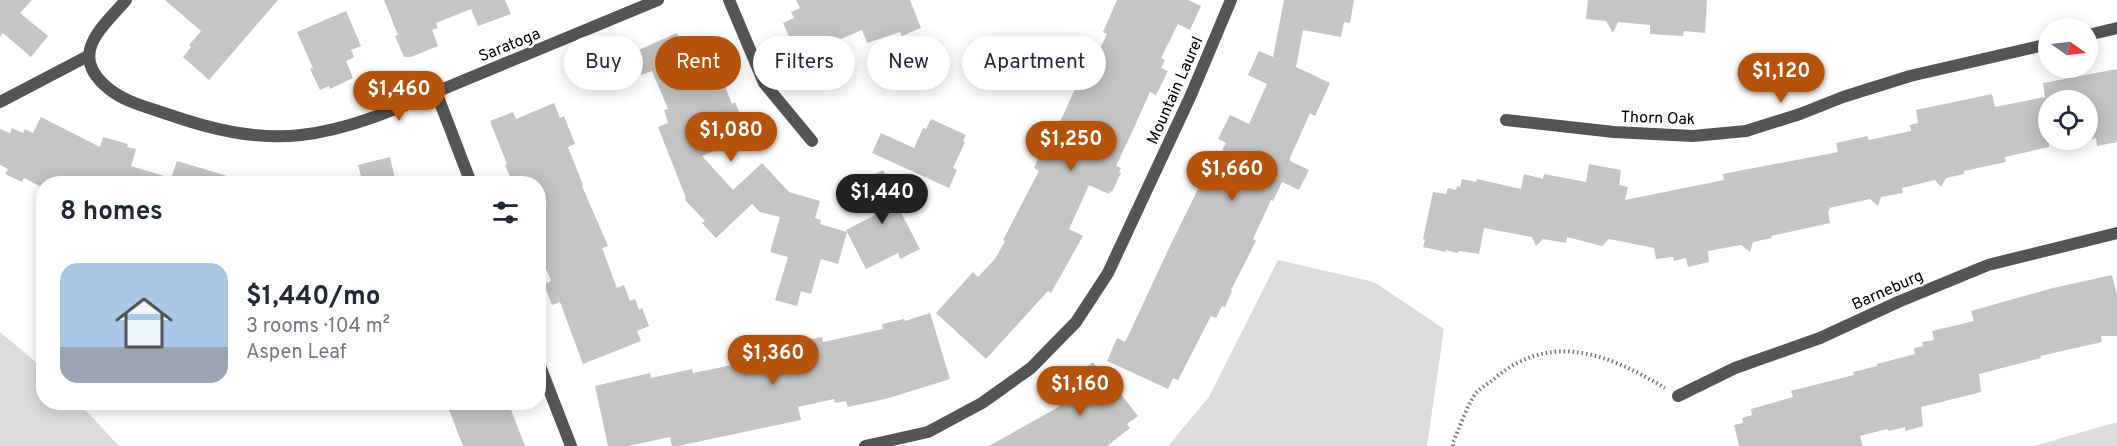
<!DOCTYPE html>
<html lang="en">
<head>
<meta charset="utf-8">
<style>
	:root { --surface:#fff; --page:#f6f6f7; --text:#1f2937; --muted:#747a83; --line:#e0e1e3; --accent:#b45309 }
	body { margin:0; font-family:Overpass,sans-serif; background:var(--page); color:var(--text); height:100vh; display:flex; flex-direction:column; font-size:22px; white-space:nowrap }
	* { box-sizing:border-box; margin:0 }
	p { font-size:20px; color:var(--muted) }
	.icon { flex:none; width:33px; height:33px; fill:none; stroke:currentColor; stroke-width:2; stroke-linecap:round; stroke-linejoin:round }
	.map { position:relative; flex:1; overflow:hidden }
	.panel { position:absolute; left:36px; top:176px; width:510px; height:234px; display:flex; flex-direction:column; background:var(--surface); border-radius:24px; box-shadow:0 3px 15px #0003 }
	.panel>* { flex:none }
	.guide { position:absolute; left:564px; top:36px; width:570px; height:54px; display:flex; gap:12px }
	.needle { width:39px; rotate:104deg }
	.fabs { position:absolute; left:2038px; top:18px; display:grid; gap:12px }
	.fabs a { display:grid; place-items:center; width:60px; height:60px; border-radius:50%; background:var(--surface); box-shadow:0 3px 15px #0003; font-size:30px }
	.price { position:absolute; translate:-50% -51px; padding:0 14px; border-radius:21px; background:var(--accent); color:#fff; font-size:20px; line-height:39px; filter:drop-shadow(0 2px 3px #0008) }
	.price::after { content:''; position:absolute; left:50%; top:36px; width:18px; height:14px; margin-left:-9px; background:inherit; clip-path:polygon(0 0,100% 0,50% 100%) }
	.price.current { background:#222; color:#fff }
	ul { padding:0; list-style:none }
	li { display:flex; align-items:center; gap:18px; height:150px; padding:0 24px }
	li+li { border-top:2px solid var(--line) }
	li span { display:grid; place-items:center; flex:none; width:168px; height:120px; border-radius:18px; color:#555 }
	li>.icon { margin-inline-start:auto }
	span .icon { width:72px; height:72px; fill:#fffc; stroke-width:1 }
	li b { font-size:26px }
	h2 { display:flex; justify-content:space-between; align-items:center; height:72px; padding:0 24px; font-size:26px }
	.chip { padding:0 21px; border-radius:27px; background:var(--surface); box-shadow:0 3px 15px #0003; font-size:21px; line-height:54px }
	.chip.current { background:var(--accent); color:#fff }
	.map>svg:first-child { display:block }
</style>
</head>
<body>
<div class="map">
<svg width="2117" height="446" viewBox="0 0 2117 446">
	<rect width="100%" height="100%" fill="#fff"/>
	<g fill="#dcdcdc">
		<path d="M1278,260L1374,282L1444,329L1427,446H1168L1209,397Z"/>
		<path d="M0,332L43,368L44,402H78L119,446H0Z"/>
		<path d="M2117,422V446H2034Z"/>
	</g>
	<g fill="#c4c4c4">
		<path d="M0,0H32L20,13L48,36L31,57L3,33L0,37Z"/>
		<path d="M165,0H278L209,80L183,57L191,47L189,45L201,31Z"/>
		<path d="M384,0H505L511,14L478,26L471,9L436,23L438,28L432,30L438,46L411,57H404L395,36L398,35Z"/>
		<path d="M796,0H910L921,28L902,36L900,32L867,43L862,30L798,57L783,23L794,18L791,12L800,8Z"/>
		<path d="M1117,0H1188L1201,6L1190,30L1178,24L1161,58L1165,60L1161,68L1168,71L1156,95L1150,92L1133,130L1116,166L1121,168L1119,173H1121L1112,192L1110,191L1109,194L1089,185L1069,229L1083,236L1051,293L1048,291L986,359L936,313L973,272L978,277L995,259L1005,241L1003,240L1039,171L1034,168L1048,135L1053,137L1075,89L1077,90L1084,77L1086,78L1107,34L1103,32Z"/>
		<path d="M1284,0H1354L1350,23L1344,22L1341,37L1303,30L1296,67L1330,83L1315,116L1310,113L1290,158V161L1309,170L1299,190L1282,182L1273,201L1271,200L1253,239L1256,241L1231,290L1232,291L1225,307L1222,306L1216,318L1211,316L1178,380L1173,378L1168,389L1107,361L1117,338L1125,342L1130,332L1169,248L1201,183L1210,187L1227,152L1222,150L1226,143L1218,139L1230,115L1249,124L1267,84L1248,75L1259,51L1273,57Z"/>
		<path d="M1588,0H1707L1705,33L1684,31L1683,36L1650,34V25L1618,22L1613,33L1606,21L1586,19Z"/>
		<path d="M346,11L361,46L351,50L354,57L346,61L353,78L330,89L329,86L320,90L310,69L313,68L297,32Z"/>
		<path d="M677,33L681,43L689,40L692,49L709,42L719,65L717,66L732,104L735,102L749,137L702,156L733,190L762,163L789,192L820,201L815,218L821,220L820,224L847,232L838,264L821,259L811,294L801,291L797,306L775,300L788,257L770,252L780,217L760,212L752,204L716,238L702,223L705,221L685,200L686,198L658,127L668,123L664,110L668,109L652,71L641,75L632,53Z"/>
		<path d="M2117,69V142L2097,146L2096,138L2088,140V100H2049V147L2005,157L2006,162L1964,171V174L1946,178L1941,187L1935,180L1902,188L1903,193L1881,197L1878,206L1870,199L1829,208L1830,210L1828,211L1830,223L1771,236L1772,238L1753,242L1750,252L1741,245L1708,251L1709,262L1688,267L1686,258L1674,261L1673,257L1656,259L1654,248L1609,239L1602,246L1567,237L1566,243L1543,239L1536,246L1532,237L1484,228L1479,254L1460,251L1457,253L1446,250V252L1423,247L1425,240L1423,239L1433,192L1446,194L1448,188L1456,190L1457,186L1460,187L1462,179L1476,182L1477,179L1521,189L1524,174L1543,179L1544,174L1586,182L1589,164L1621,170L1619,185L1628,187L1625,200L1724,180L1723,174L1838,152L1836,143L1867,136L1869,140L1911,131L1910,125L1918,123L1916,110L1992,94L1995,107L2045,97L2043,83Z"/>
		<path d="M554,103L560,118L564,116L575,144L568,147L583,185L582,186L608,246L602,248L617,288L624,285L630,301L635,299L639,310L642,308L649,326L637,331L641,341L583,364L560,302L552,305L544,284L551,281L538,249V183H513L505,165L507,164L490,121L513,112L516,119Z"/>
		<path d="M41,117L100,147L103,137L128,144L127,147L136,149L131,166L171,178L177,161L234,178L233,183H43L41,187L24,178L22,182L5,174L8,169L0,165V129L10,133L12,128L23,133L25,129L33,133Z"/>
		<path d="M931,119L966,135L963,141L965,142L953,168L957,170L949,188L872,153L881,133L914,148L923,128L926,129Z"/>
		<path d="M390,157L396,183H363L358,165Z"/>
		<path d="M883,170L899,201L896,203L920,249L900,259L898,253L866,269L846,230L875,215L859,183Z"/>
		<path d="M2112,275L2117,294V336H2101L2102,342L2040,356L2041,358L1979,374L1981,392L1921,407L1923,426L1905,431V427L1889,431L1887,429L1860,436L1863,446H1739L1734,425L1743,423L1742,418L1752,415L1751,409L1793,397L1791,391L1854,375L1853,372L1877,366V364L1915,354L1914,348L1923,346L1922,342L1934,340L1932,331L1974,321L1971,311L2053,288Z"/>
		<path d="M930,313L950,379L889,398L848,407L846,401L835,403L834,399L798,407L801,420L678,446H672L670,437L628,446H608L595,386L650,373L651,378L692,369L693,373L732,365L731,360L739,358V356L757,353L758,356L801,347L799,342L822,337L823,342L883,329L882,324L904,319L905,321Z"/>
		<path d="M1093,362L1101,373L1102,370L1138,416L1127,424L1130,428L1107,446H989L1055,409L1073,395L1070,391L1079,384L1074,377Z"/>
		<path d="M446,402H508L525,446H463Z"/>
	</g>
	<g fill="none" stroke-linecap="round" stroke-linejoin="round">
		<path stroke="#777" stroke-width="4" stroke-dasharray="1.5 3" stroke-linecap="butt" d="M1453,446V442C1459,430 1468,402 1477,392C1482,387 1489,383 1495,378C1552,331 1608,354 1665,388"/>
		<path stroke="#555" stroke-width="12" d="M0,102L88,56"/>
		<g stroke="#555" stroke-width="12">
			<path d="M126,0C101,29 67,55 109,89C125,102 147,107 167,114C210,129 254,140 301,135C356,129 409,103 460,82C526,55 592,27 658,0"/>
			<path d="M729,0L764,83L812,141"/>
			<path d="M2088,35L2117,28"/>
			<path d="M436,92L471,183"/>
			<path d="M1506,120L1614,132L1693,136L1746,131L1800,114L1843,97L1910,76L2049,44"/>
			<path d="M538,361L571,446"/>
			<path d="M1678,396L1735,368L1820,338L1898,302L1988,265L2117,233"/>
			<path d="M865,446L928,432L982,403L1031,368L1076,322L1108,273L1191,95L1231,0"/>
		</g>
	</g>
	<g text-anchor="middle" stroke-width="5" stroke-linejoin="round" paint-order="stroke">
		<g font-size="16" fill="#000" stroke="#fff">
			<text transform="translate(509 44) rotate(-22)" y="6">Saratoga</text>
			<text transform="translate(1174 90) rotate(-66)" y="6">Mountain Laurel</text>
			<text transform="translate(1658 117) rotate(2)" y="6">Thorn Oak</text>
			<text transform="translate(1887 289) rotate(-24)" y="6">Barneburg</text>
		</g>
	</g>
</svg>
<div class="fabs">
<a><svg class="needle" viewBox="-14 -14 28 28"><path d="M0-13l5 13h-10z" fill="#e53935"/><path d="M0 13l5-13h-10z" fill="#747a83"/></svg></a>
<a><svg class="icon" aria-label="locate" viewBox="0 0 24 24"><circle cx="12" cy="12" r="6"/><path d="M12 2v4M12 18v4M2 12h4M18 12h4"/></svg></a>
</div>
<b class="price" style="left:1781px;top:104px">$1,120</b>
<b class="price" style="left:399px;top:122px">$1,460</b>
<b class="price" style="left:731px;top:163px">$1,080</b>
<b class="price" style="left:1071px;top:172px">$1,250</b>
<b class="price" style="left:1232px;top:202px">$1,660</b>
<b class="price current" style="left:882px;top:225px">$1,440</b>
<b class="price" style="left:773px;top:386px">$1,360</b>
<b class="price" style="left:1080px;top:417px">$1,160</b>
<div class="guide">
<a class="chip">Buy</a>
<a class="chip current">Rent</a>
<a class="chip">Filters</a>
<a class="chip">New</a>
<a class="chip">Apartment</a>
</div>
<section class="panel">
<h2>8 homes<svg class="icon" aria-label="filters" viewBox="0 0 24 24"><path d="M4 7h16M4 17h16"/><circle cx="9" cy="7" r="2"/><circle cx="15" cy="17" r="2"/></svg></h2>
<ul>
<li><span style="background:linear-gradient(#a9c7e8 70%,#9aa5b1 0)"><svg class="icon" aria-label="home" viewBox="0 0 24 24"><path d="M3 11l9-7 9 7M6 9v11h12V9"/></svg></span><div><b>$1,440/mo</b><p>3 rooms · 104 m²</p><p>Aspen Leaf</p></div></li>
</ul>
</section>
</div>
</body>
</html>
